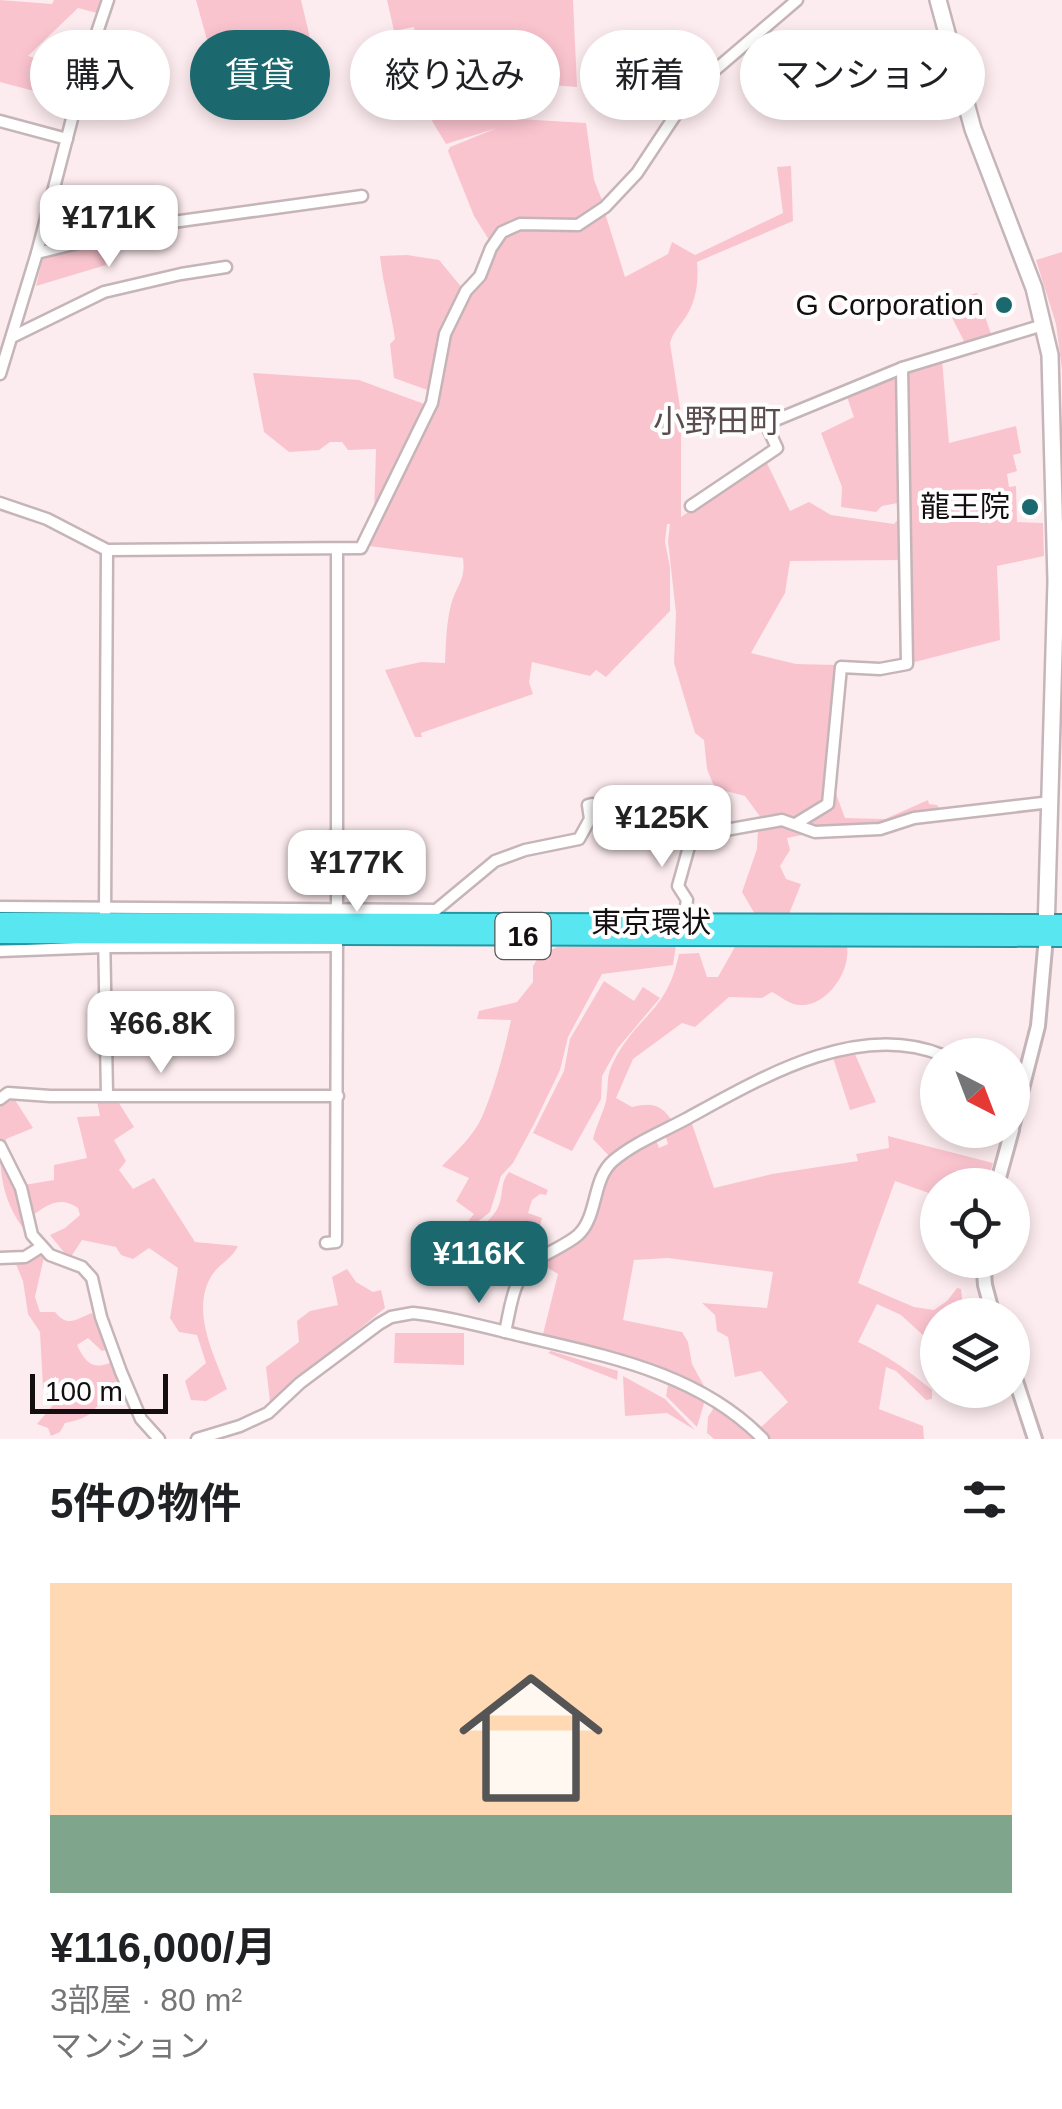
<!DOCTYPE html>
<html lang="ja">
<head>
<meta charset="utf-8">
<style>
	:root { --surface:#fff; --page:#f6f6f6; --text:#202124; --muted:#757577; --line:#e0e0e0; --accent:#1b686e }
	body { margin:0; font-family:Helvetica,"Noto Sans JP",sans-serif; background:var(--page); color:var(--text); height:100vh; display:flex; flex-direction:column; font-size:38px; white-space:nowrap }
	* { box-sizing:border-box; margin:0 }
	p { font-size:32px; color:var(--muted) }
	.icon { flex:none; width:55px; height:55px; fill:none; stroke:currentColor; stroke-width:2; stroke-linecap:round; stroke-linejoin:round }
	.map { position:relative; height:1439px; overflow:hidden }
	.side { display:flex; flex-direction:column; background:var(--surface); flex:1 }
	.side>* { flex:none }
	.banner { position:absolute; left:30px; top:30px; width:1002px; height:90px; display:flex; gap:20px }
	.needle { width:65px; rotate:138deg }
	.controls { position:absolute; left:920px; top:1038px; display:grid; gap:20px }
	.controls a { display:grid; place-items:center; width:110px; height:110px; border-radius:50%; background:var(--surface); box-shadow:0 5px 15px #0003; font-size:50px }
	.scale { position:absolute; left:30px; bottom:25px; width:138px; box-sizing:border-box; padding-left:10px; border:5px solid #140e10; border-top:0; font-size:28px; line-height:35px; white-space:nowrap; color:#140e10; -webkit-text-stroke:8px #fefefe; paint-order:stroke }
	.price { position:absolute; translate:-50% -85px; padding:0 22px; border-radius:20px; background:#fff; color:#222; font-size:32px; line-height:65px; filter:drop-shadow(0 2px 5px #0008) }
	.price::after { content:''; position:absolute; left:50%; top:60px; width:30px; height:22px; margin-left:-15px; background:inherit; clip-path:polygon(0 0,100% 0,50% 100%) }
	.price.current { background:var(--accent); color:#fff }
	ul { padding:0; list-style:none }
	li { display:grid; align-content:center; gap:20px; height:530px; padding:0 50px }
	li+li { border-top:2px solid var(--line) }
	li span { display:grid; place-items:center; height:310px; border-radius:0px; color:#555 }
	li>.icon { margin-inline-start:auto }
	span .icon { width:180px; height:180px; fill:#fffc; stroke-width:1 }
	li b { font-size:42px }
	h2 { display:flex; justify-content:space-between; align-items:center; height:120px; padding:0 50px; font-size:42px }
	.tag { padding:0 35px; border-radius:45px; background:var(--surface); box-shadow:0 5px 15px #0003; font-size:35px; line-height:90px }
	.tag.current { background:var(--accent); color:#fff }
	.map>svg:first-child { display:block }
</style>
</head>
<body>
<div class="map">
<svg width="1062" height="1439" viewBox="0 0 1062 1439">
	<rect width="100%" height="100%" fill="#fdecef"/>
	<g fill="#fac4cf">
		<path d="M0,0L52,4L54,0H102L97,13L78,8L28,56L80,70L72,101L0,82Z"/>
		<path d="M196,0H301L310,38L215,69Z"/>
		<path d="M387,0H573L577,87L523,83L519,119L586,123L594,180L604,205L577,222L518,221L489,240L474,216L448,151L450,147L497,128L446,144L423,106L414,27L394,31Z"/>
		<path d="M791,166L793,221L697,262C699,282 696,304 683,321C677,329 673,333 670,343L681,414V517L765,459L790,511L809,502L831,515L894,524L904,513L903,560L790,561L785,593L751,653L796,664L839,665L834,726L828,745L825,801L796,821L764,822L745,796L718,789L713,784L707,769L704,740L695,733L674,663L676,613L668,541L670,524H667L665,542L670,567V611L606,677L596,670L590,676L532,662L529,682L533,694L421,733L422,737H415L385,670L421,662L445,663C446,644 446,624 451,605C456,585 466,581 463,558L369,546L419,440L448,335L468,293L483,277L504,235L522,226L579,229L605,213L625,277L668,254L672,242L695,255L783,213L777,167Z"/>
		<path d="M99,242L106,265L36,286L43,257L47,254Z"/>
		<path d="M1062,252V370L1056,324L1036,260Z"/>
		<path d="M407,255L439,260L463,289L433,392L394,378L390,344L395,339C391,310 383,285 380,256Z"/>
		<path d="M977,293L992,337L966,345L944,302Z"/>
		<path d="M942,359L949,443L1016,426L1021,453L1013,455L1017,471L1007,474L1009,487L1016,486L1017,522L1043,523L1044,556L997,566L1000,640L911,663L908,501L882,506L876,512L841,507L842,487L821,433L854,417L846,394Z"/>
		<path d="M253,373L359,380L427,405L374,516L376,449L348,450L342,442H330L319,450L289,452L264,432Z"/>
		<path d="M832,783L845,818L885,819L928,800L929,804L937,805L942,812C899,822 843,841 800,823L831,806Z"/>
		<path d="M776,823L807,834L787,838L790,850L780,866L786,879L801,884L789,914L756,916L742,892L757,849L758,828Z"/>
		<path d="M676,945L673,965L602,974L568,1037L560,1070L534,1124L513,1163L501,1176L490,1212L449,1244L474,1214L456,1201L469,1178L442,1166C456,1152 474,1135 482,1117C495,1086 504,1053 511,1020L477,1019L479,1011L517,1002L533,982V966L539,956L557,947Z"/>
		<path d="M736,945L847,946C851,971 827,1006 801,1005C789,1005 782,997 772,992L762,998L729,997L695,1027L682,1023L633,1059L616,1098L632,1107C653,1102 661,1104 673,1122L612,1159L593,1139C596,1126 603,1113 606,1101C610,1078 604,1079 617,1055C641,1013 667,1011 679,954L699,953L707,977H718Z"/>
		<path d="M604,981L634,1001L643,987L660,998L617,1049L602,1076L601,1099L572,1151L533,1133L564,1071L570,1039Z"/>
		<path d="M854,1052L876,1102L850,1110L833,1058Z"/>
		<path d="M8,1098L15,1100L33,1128L6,1139L8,1156L0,1140V1103Z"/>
		<path d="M117,1100L134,1127L114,1140L126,1161L119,1170L133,1189L154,1178L195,1242L238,1246C232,1259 219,1264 212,1275C190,1310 214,1355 227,1389L206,1401L191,1400L185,1381L206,1363L197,1335L179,1332L170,1318L178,1268L149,1248L133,1259L121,1255L116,1247L82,1240L70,1258L67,1256L50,1235L65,1228L80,1215L78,1208C59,1195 47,1205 30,1217L24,1185L54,1180V1165L87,1158L77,1117L100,1116L97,1101Z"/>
		<path d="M691,1121L714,1188L772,1174L858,1161L856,1154L889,1148L888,1136L993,1163L987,1185H938L937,1196L895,1181L858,1283L914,1307L934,1310L947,1301L957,1288L961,1289L963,1308L949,1315H938L937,1348L901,1315L877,1304L858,1342C885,1354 908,1370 932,1390V1399L926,1400L896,1371L886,1367L879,1409L923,1426L924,1439H770L760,1428L788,1402L761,1371L735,1377L728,1337L717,1331L715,1315L702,1303L767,1308L773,1272L668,1258L634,1260L623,1320L682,1332L688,1342L692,1364L705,1388C653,1362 599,1349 543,1334L558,1274L540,1263L577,1240L607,1174L616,1164L656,1140L659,1148L668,1144L665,1135Z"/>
		<path d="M0,1153L18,1189L21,1217L28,1234C8,1211 0,1183 0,1153Z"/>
		<path d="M509,1172L548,1190L546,1195L540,1194L532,1200L528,1213L542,1218L530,1262L517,1273L495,1258L451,1252L452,1245C469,1234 494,1223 500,1202C503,1191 501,1181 509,1172Z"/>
		<path d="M37,1254L44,1257L35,1297L40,1312H55C68,1328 76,1319 92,1313L109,1349L102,1351L88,1338L77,1345C86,1364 94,1371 114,1361L119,1377L114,1385L106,1387C98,1411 90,1418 65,1423L60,1432L51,1436L48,1428L37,1424L58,1399L43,1388L40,1332L28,1314L23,1281L15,1262Z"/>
		<path d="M347,1269L356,1282L373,1292L381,1290L385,1308L270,1402L266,1367L299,1342L297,1321L310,1311L338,1305L332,1277Z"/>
		<path d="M395,1333H464V1365L394,1363Z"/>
		<path d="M551,1351L618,1371L617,1380L548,1353Z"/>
		<path d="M623,1376L665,1399L695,1430L667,1413L625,1416Z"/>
		<path d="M668,1385L705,1400L697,1427L666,1396Z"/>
		<path d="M715,1406L754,1439H714L707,1433L708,1417Z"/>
	</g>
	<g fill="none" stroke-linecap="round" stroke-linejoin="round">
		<g stroke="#c5b5b8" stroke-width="15">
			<g id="minor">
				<path d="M0,121L67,139"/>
				<path d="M37,253L151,225L362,196"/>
				<path d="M12,337L104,292L181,274L226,267"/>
				<path d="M0,374L37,253L86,65L108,0"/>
				<path d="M0,503L47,519L107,550L361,548L432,403L445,334L466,291L480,276L491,248L502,232L520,224L578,225L605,207L637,173L686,99L701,82L797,0"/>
				<path d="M691,506L777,448L766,424L902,368L1043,325"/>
				<path d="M337,549V916"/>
				<path d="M797,823L828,804L841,667L880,669L907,664L902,368"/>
				<path d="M0,907L436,910L495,861L525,850L579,839L590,819L588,805L592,804L607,839L692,836L782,820L815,832L880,829L914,818L1051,802"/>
				<path d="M685,912L687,900L678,886L692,836"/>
				<path d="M105,914L107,550"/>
				<path d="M104,931L107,1095"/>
				<path d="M0,951L104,947L337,946"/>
				<path d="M0,1099L8,1093L50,1096H338"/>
				<path d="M0,1146L21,1188L32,1235L50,1255L82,1267L92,1278L101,1317L121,1372L141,1419L159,1439"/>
				<path d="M326,1243L336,1242L337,933"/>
				<path d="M0,1258L25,1257L41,1247"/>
				<path d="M505,1332C513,1296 512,1275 545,1255C555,1249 569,1243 578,1235C598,1217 592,1179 613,1161C634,1143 662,1132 686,1119C759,1079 857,1020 942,1055"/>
				<path d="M197,1439L240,1426L268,1413L300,1383L379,1324L391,1317L413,1313C450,1317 489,1328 526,1337C611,1357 700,1374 763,1439"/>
			</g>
		</g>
		<g stroke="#c5b5b8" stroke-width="18">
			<g id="tertiary">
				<path d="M1012,1128L1038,1026L1046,937"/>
				<path d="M997,1185L1012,1130"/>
				<path d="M983,1260L985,1285L993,1315"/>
				<path d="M1012,1369L1035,1439"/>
			</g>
		</g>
		<g stroke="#c5b5b8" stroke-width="20">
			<path id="secondary" d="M938,0L973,129L1034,288L1050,355L1056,581L1046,933"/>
		</g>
		<g stroke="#2596a0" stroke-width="22">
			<g id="trunk">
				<path d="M0,922L1062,924"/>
				<path d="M0,934L1062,937"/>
			</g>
		</g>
		<use href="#minor" stroke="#fff" stroke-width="10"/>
		<use href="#tertiary" stroke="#fff" stroke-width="12"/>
		<use href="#secondary" stroke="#fff" stroke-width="15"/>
		<use href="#trunk" stroke="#58e6f0" stroke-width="18"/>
	</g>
	<g fill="#1b686e" stroke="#fefefe" stroke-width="4">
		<circle cx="1004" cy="305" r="10"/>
		<circle cx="1030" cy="507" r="10"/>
	</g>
	<g text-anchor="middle" stroke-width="8" stroke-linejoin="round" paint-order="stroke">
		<rect fill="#fefefe" stroke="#5a5657" stroke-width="2.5" x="495.5" y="913" width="55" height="46" rx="8"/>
		<g font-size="28" font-weight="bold" fill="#140e10">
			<text x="523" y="946">16</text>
		</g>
		<g font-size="30" fill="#140e10" stroke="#fefefe" text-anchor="end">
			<text x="984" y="315">G Corporation</text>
			<text x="1010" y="517">龍王院</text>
		</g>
		<g font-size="30" fill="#140e10" stroke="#fefefe">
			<text x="651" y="933">東京環状</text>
		</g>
		<g font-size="32" fill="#5a4c4f" stroke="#fefefe">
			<text x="717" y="432">小野田町</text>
		</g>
	</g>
</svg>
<div class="controls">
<a><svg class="needle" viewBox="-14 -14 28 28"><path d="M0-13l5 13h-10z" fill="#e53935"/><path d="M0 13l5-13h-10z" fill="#757577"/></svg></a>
<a><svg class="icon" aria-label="locate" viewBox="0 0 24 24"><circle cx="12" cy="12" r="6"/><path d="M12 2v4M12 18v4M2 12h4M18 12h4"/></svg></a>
<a><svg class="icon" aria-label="layers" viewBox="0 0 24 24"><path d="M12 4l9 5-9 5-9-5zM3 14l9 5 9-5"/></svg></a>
</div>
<div class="scale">100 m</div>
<b class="price" style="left:109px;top:270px">¥171K</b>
<b class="price" style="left:662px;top:870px">¥125K</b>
<b class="price" style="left:357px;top:915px">¥177K</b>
<b class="price" style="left:161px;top:1076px">¥66.8K</b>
<b class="price current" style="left:479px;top:1306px">¥116K</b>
<div class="banner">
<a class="tag">購入</a>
<a class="tag current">賃貸</a>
<a class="tag">絞り込み</a>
<a class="tag">新着</a>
<a class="tag">マンション</a>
</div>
</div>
<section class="side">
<h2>5件の物件<svg class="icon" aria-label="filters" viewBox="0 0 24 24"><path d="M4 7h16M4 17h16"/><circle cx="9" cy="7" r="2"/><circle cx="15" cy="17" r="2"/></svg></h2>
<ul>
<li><span style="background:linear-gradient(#ffd9b3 75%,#7fa58c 0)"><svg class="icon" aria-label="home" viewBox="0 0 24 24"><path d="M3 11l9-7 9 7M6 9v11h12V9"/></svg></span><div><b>¥116,000/月</b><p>3部屋 · 80 m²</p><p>マンション</p></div></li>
</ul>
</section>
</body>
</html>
